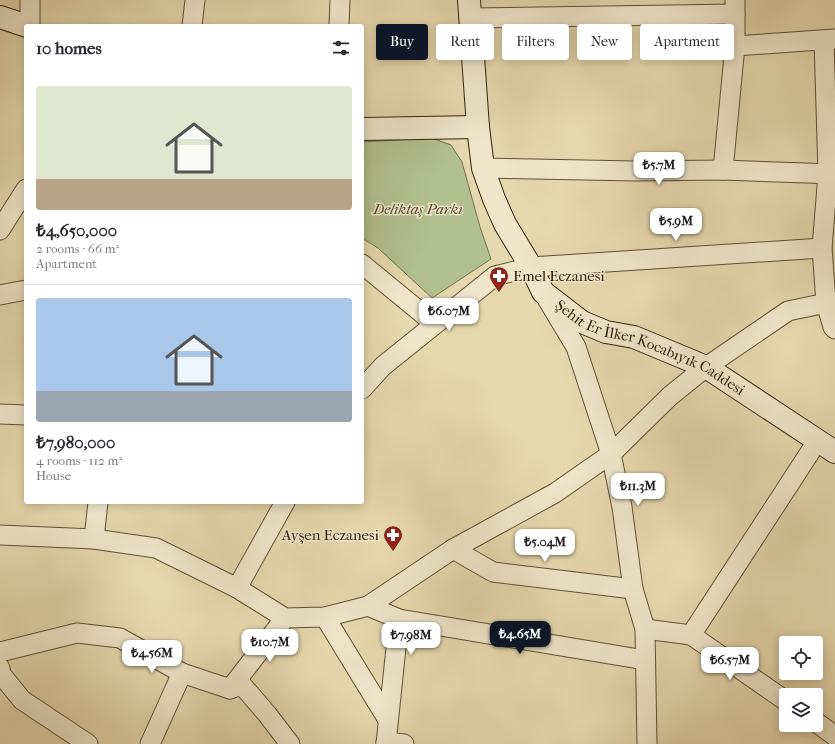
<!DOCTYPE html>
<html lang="en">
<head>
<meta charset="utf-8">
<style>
	:root { --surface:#fff; --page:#f7f7f7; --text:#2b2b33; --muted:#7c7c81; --line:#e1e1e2; --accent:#111827 }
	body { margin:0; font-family:"IM FELL French Canon",serif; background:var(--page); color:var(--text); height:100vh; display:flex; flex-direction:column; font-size:15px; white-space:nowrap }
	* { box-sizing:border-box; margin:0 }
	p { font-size:13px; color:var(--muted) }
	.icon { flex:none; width:22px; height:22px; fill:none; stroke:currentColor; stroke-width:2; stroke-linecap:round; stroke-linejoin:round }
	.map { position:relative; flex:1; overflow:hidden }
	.panel { position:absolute; left:24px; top:24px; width:340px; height:480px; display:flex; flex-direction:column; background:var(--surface); border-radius:4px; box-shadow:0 2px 10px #0003 }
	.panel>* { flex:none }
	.banner { position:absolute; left:376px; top:24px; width:380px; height:36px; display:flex; gap:8px }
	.tools { position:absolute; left:779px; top:636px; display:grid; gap:8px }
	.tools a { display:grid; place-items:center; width:44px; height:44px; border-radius:4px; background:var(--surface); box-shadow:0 2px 10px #0003; font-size:20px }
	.price { position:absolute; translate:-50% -34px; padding:0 9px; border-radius:8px; background:#fff; color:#222; font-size:13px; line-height:26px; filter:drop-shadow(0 1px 2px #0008) }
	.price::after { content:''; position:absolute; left:50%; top:24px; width:12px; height:9px; margin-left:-6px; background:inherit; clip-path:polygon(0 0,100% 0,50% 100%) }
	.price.selected { background:var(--accent); color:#fff }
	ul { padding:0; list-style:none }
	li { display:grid; align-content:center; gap:8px; height:212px; padding:0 12px }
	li+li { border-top:1px solid var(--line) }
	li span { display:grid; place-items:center; height:124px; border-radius:4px; color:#555 }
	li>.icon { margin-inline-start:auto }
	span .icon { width:72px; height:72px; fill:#fffc; stroke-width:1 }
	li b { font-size:17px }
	h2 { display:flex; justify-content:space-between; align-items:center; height:48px; padding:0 12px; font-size:17px }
	.tag { padding:0 14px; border-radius:4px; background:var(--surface); box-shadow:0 2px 10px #0003; font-size:14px; line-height:36px }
	.tag.selected { background:var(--accent); color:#fff }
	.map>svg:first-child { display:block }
</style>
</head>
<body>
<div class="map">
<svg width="835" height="744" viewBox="0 0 835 744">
	<rect width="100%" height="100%" fill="#e6d8ad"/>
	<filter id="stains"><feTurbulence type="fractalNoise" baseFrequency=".005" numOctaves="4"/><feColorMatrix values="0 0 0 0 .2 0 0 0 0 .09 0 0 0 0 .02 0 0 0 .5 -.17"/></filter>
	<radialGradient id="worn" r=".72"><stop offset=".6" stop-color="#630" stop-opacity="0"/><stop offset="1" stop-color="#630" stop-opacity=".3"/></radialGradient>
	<path fill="#b1c08d" stroke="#72704e" d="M432,138L451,145L462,162L480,227L491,259L432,298L378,248L362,238V142Z"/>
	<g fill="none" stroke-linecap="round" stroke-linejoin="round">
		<g stroke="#604f36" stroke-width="21">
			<g id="street">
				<path d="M30,0V26"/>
				<path d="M471,18L735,14"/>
				<path d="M192,26L195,0"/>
				<path d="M339,26L340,0"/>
				<path d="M824,40L828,174L822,248L826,303L833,327L835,329"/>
				<path d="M735,46L835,39"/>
				<path d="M483,168L635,171L723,170L835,174"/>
				<path d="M723,170L735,46V0"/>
				<path d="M0,230L26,189"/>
				<path d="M362,264L435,324"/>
				<path d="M0,295L26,290"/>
				<path d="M546,297L576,347L611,454L622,507L633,589L645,629L647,744"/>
				<path d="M362,389L383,366L495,276L531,267L822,248"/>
				<path d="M0,414L26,415"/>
				<path d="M0,535L94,539L156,548L237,588L285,618L325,617L368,606L453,549L555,493L611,454L670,396L706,367L788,311L826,303L835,302"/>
				<path d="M94,539L98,502"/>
				<path d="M453,549L493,572L633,589"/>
				<path d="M237,588L285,502"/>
				<path d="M368,606L399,619L386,744"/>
				<path d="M325,617L388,720"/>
				<path d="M399,619L645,660"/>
				<path d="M645,629L691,635L818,440"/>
				<path d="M691,635L786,701"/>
				<path d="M0,652L77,633L120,638L182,673L230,689L242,685L267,714L290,744"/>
				<path d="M0,668L1,674L22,700L88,744"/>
				<path d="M230,689L285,618"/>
				<path d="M816,722L835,736"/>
				<path d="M386,742L404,744"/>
				<path d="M150,744L182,673"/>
			</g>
		</g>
		<g stroke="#33210e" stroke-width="24">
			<g id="secondary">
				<path id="s1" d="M469,0L478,127L483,168L494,199L505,224L531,267L543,292L582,322L606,332L634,337L706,367L835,452"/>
				<path d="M0,17L27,26"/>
				<path d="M362,129L478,127"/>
			</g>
		</g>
		<use href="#street" stroke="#efe6ca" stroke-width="19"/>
		<use href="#secondary" stroke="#efe6ca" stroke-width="22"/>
	</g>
	<defs>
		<g id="pharmacy-pin" transform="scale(1)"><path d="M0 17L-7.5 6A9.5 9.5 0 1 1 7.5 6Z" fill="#8f2418" stroke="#efe6ca"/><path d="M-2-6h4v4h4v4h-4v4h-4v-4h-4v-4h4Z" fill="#fff"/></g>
	</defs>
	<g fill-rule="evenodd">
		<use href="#pharmacy-pin" x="499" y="276"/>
		<use href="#pharmacy-pin" x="393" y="535"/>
	</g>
	<g text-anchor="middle" stroke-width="3" stroke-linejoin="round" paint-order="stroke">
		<g font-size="15" font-style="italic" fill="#52492e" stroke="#efe6ca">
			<text x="418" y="214">Deliktaş Parkı</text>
		</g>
		<g font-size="15" fill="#33210e" stroke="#efe6ca" text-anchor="start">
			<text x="513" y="281">Emel Eczanesi</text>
			<text x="379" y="540" text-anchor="end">Ayşen Eczanesi</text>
		</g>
		<g font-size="15" fill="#33210e" stroke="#efe6ca">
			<text dy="5" stroke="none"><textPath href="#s1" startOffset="429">Şehit Er İlker Kocabıyık Caddesi</textPath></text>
		</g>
	</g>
	<rect width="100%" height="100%" filter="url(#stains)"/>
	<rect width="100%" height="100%" fill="url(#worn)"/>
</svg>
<div class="tools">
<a><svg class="icon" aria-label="locate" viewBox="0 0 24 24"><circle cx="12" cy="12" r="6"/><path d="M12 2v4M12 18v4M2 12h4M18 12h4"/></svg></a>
<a><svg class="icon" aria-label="layers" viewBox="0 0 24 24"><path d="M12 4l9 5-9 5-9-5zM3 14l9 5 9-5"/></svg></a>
</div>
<b class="price" style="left:659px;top:186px">₺5.7M</b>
<b class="price" style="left:676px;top:242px">₺5.9M</b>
<b class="price" style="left:449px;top:332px">₺6.07M</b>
<b class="price" style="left:638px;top:507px">₺11.3M</b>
<b class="price" style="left:545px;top:563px">₺5.04M</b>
<b class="price selected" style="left:520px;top:655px">₺4.65M</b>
<b class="price" style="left:411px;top:656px">₺7.98M</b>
<b class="price" style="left:270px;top:663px">₺10.7M</b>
<b class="price" style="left:152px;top:674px">₺4.56M</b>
<b class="price" style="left:730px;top:681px">₺6.57M</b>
<div class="banner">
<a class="tag selected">Buy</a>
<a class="tag">Rent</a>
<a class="tag">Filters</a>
<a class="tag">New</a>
<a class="tag">Apartment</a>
</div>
<section class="panel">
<h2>10 homes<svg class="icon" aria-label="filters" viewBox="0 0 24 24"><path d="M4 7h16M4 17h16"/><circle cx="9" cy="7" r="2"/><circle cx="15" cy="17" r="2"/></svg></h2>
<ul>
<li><span style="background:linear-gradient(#dfe7d0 75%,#b9a48a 0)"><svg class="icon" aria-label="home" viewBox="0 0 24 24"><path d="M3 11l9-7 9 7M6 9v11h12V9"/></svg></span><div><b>₺4,650,000</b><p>2 rooms · 66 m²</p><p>Apartment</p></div></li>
<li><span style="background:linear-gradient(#a9c7e8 75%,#9aa5b1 0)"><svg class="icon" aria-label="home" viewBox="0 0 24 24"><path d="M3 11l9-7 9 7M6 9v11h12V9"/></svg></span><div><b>₺7,980,000</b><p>4 rooms · 112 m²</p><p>House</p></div></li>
</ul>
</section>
</div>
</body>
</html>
